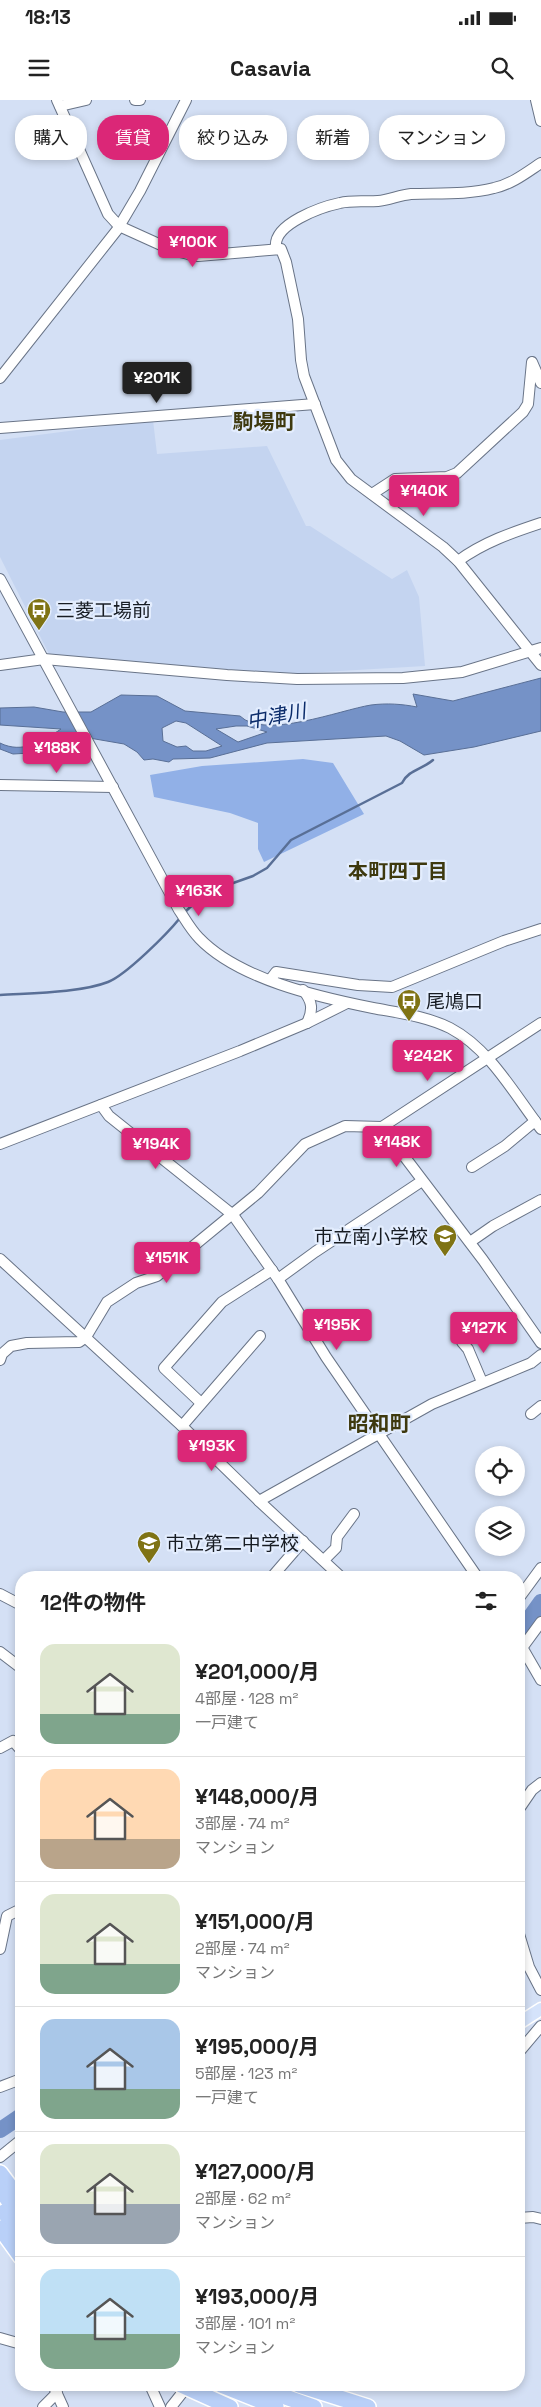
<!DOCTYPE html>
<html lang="ja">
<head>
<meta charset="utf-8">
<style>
	:root { --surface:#fff; --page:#f2f2f2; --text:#222; --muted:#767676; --line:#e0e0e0; --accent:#db2777 }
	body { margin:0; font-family:"Space Grotesk","Noto Sans JP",sans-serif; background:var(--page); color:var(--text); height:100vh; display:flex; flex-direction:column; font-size:19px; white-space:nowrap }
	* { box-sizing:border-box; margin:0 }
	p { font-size:16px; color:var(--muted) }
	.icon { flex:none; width:28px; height:28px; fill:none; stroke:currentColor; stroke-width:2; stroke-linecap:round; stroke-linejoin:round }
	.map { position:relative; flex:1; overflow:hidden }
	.sheet { position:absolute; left:15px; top:1471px; width:510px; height:820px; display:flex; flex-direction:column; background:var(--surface); border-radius:20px; box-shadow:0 2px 8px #0003 }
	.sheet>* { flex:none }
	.hud { position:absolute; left:15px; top:15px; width:511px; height:45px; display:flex; gap:10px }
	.buttons { position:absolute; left:475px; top:1346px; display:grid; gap:10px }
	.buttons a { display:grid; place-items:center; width:50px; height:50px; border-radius:50%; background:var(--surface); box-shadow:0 2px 8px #0003; font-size:25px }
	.price { position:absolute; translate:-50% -42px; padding:0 11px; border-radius:5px; background:var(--accent); color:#fff; font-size:16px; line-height:32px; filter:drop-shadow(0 1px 2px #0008) }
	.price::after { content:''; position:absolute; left:50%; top:30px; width:15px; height:11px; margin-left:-8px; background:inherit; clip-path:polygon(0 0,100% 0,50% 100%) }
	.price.current { background:#222; color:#fff }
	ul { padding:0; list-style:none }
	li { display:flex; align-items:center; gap:15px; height:125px; padding:0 25px }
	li+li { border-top:1px solid var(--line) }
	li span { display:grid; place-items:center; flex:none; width:140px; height:100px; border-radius:15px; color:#555 }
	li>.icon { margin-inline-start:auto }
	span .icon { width:60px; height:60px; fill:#fffc; stroke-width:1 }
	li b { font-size:21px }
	h2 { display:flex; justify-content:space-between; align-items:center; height:60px; padding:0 25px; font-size:21px }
	.pill { padding:0 18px; border-radius:20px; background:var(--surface); box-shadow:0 2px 8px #0003; font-size:18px; line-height:45px }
	.pill.current { background:var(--accent); color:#fff }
	.status { display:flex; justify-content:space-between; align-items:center; height:35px; padding:0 25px; background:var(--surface); direction:ltr }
	.status svg { height:14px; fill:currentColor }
	header { display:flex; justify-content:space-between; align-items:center; height:65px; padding:0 25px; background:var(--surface); font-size:22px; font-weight:800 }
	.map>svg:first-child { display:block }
</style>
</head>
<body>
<div class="status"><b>18:13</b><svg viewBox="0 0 49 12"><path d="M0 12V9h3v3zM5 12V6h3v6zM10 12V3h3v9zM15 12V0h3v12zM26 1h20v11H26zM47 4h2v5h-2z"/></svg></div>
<header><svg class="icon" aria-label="menu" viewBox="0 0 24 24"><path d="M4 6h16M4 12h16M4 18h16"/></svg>Casavia<svg class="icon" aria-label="search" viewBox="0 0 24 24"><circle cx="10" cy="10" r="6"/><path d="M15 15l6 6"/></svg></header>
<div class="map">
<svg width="541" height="2307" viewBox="0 0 541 2307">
	<rect width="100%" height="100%" fill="#d4e0f5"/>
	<path fill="#c4d4f0" d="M153,320L157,354L267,346L306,426H310L392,479L407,470L419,497L425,566L289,574L201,567L185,569L50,556L0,457V340Z"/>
	<path fill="#91b0e7" d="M303,659L333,663L364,714L264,762L258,749V723L230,713L154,697L150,675L202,666Z"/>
	<path fill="#7592c7" stroke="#596f96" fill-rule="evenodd" d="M541,578V631L474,647L424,655L400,641L386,636L267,643L210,658L173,659L169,662L153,659L144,660L137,652L124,644L72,635L31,653L13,654L0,649V643C22,654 42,642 61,629L0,625V608L34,607L63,612H91L121,595L157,596L185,611L240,616C264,640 340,610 371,605C387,603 402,604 417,607L413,594L453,601ZM176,621L186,623L222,646L206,651H193L186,646L177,647L163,641L162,628ZM236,626H247L267,632L238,642L216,629Z"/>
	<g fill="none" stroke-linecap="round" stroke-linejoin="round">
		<g stroke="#596f96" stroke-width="2.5">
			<path d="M185,812L205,793L253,776L267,768L291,740L402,683C408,670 423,669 433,660"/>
			<path d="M0,895C31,893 80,893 108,882C126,875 167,834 180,818"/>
		</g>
		<g stroke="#7592c7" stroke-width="16">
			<path d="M519,1533L541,1502"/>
			<path d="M0,2030L21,2016"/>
		</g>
		<g stroke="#697487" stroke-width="12">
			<g id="minor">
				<path d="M57,0L108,114L119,126L172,150L188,154L198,156L281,149L286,162L298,219L301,260L304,276L336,360L351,379L443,447L458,461L541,565"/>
				<path d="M135,0H140"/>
				<path d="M536,0L541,21"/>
				<path d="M60,6L86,0"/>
				<path d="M276,147C273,124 321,107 340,103C352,100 365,102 378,101C389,100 400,95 411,94C439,93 467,95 494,88C512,84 526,73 541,63"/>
				<path d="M0,278L117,130L140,91L186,0"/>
				<path d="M0,328L315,304"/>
				<path d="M372,394L395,379L447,377L457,373L523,312L528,304L532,262L541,283"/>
				<path d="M458,461C484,442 511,433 541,423"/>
				<path d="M0,479L179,810C185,819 191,830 199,838C238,879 318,897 373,908C399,913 426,916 450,928C490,949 514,994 541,1029"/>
				<path d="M0,565L44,559L227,575L297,579L403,578L462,572L541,548"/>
				<path d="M0,685L113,687"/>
				<path d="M270,880L276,872L358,885L392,887L504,841L541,829"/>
				<path d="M303,890C313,902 313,910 307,923"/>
				<path d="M101,1005L109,1016L233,1115L278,1179L326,1257L478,1478"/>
				<path d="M382,1027L483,1160L541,1243"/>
				<path d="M0,1044L240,951L307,923L347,903"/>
				<path d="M472,1067L505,1046L535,1021"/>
				<path d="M470,1142L493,1126L541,1100"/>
				<path d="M0,1159L182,1326L259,1401L342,1478"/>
				<path d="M278,1179L315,1152L422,1081"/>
				<path d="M462,1242L468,1249L482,1282"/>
				<path d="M0,1260L2,1254L11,1246L27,1243L79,1242L86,1237L107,1202L136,1183L157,1176L258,1093L305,1044L345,1026L382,1027L541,923"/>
				<path d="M201,1303L164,1268L222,1202L272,1170"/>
				<path d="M531,1314L541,1306"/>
				<path d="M182,1326L260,1236"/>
				<path d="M259,1401L432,1304L531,1263L541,1255"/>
				<path d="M324,1460L336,1448L337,1437L354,1414"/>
				<path d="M271,1478L303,1441"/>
				<path d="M0,1494L21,1505"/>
				<path d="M519,1498L541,1468"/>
				<path d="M519,1542L541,1580"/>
				<path d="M0,1552L21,1568"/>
				<path d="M519,1552L541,1522"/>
				<path d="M0,1648L13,1641L21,1650"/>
				<path d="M519,1709L532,1690L541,1683"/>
				<path d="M519,1834L529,1867L541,1890"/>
				<path d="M0,1849L7,1816L21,1809"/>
				<path d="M519,1952L541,1926"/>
				<path d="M0,1987L21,1979"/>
				<path d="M0,2057L21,2040"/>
				<path d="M519,2118L533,2117L541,2119"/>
				<path d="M0,2238L21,2244"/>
				<path d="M53,2285L63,2307"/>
				<path d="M150,2285L160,2307"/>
				<path d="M43,2307L57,2293"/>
				<path d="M171,2307L186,2288"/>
			</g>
		</g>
		<g stroke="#fff" stroke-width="15">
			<path id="major" d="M519,1923L541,1909"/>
		</g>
		<g stroke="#fff" stroke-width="18">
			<g id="highway">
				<path d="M0,2073L21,2101"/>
				<path d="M0,2089L21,2118"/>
				<path d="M4,2112L21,2135"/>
				<path d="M0,2128L21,2157"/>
				<path d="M181,2285L230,2307"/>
				<path d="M221,2285L276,2307"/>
				<path d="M251,2285L314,2307"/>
				<path d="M299,2285L368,2307"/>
			</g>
		</g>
		<use href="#minor" stroke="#fff" stroke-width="10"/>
		<use href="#major" stroke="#d5e3fb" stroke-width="12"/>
		<use href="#highway" stroke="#b9d0f8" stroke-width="15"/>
	</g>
	<defs>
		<g id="bus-pin" transform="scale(1.25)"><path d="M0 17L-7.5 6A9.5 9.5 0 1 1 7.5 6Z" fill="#7f7314" stroke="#e3edfe"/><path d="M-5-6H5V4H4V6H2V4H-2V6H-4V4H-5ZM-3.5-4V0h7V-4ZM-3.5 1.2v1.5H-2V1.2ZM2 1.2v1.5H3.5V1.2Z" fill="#fff"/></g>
		<g id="school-pin" transform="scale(1.25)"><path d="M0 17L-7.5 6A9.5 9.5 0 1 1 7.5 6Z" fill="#7f7314" stroke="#e3edfe"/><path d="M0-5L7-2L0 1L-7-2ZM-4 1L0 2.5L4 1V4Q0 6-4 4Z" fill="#fff"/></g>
	</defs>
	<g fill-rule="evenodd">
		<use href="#bus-pin" x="39" y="510"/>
		<use href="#bus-pin" x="409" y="901"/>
		<use href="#school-pin" x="445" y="1136"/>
		<use href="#school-pin" x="149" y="1443"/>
	</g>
	<g text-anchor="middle" stroke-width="4.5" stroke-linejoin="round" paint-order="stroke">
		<g font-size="19" fill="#171c23" stroke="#e3edfe" text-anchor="start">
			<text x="56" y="517">三菱工場前</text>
			<text x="426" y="908">尾鳩口</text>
			<text x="428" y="1143" text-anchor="end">市立南小学校</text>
			<text x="166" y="1450">市立第二中学校</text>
		</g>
		<g font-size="20" font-style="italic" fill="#0a2b6a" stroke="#e3edfe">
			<text transform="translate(276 616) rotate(-11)" y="7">中津川</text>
		</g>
		<g font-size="20" font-weight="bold" fill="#3e390e" stroke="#e3edfe">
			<text x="398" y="778">本町四丁目</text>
		</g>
		<g font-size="21" font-weight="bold" fill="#3e390e" stroke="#e3edfe">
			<text x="264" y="329">駒場町</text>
			<text x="379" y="1331">昭和町</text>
		</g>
	</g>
</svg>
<div class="buttons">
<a><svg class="icon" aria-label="locate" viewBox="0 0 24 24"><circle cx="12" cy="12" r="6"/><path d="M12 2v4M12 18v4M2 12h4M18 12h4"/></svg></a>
<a><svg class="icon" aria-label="layers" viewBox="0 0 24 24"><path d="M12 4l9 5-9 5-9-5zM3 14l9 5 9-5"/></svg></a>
</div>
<b class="price" style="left:193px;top:168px">¥100K</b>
<b class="price current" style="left:157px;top:304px">¥201K</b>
<b class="price" style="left:424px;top:417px">¥140K</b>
<b class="price" style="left:57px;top:674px">¥188K</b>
<b class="price" style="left:199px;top:817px">¥163K</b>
<b class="price" style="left:428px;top:982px">¥242K</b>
<b class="price" style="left:397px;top:1068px">¥148K</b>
<b class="price" style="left:156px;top:1070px">¥194K</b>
<b class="price" style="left:167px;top:1184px">¥151K</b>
<b class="price" style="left:337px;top:1251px">¥195K</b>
<b class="price" style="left:484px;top:1254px">¥127K</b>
<b class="price" style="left:212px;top:1372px">¥193K</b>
<div class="hud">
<a class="pill">購入</a>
<a class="pill current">賃貸</a>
<a class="pill">絞り込み</a>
<a class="pill">新着</a>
<a class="pill">マンション</a>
</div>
<section class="sheet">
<h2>12件の物件<svg class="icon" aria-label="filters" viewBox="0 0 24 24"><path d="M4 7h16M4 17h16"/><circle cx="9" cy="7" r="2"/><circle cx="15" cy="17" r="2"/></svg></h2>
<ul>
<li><span style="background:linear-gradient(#dfe7d0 70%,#7fa58c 0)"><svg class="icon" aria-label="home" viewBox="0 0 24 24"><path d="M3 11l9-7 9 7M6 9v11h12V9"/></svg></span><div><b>¥201,000/月</b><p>4部屋 · 128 m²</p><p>一戸建て</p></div></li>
<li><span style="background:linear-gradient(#ffd9b3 70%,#b9a48a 0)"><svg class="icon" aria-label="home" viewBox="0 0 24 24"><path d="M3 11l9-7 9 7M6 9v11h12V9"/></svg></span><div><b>¥148,000/月</b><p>3部屋 · 74 m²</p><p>マンション</p></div></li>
<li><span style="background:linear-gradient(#dfe7d0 70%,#7fa58c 0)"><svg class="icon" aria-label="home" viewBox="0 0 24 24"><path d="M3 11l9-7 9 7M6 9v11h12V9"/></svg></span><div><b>¥151,000/月</b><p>2部屋 · 74 m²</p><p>マンション</p></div></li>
<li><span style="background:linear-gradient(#a9c7e8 70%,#7fa58c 0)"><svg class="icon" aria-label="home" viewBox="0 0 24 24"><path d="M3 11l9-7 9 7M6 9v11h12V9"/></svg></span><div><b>¥195,000/月</b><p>5部屋 · 123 m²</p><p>一戸建て</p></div></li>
<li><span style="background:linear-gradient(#dfe7d0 60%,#9aa5b1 0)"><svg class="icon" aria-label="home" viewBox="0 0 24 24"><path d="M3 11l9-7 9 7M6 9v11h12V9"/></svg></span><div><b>¥127,000/月</b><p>2部屋 · 62 m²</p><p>マンション</p></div></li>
<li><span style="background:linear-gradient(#bfe0f5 65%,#7fa58c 0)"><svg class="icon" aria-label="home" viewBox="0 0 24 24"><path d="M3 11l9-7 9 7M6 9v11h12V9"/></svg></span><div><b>¥193,000/月</b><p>3部屋 · 101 m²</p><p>マンション</p></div></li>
</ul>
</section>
</div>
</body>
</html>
